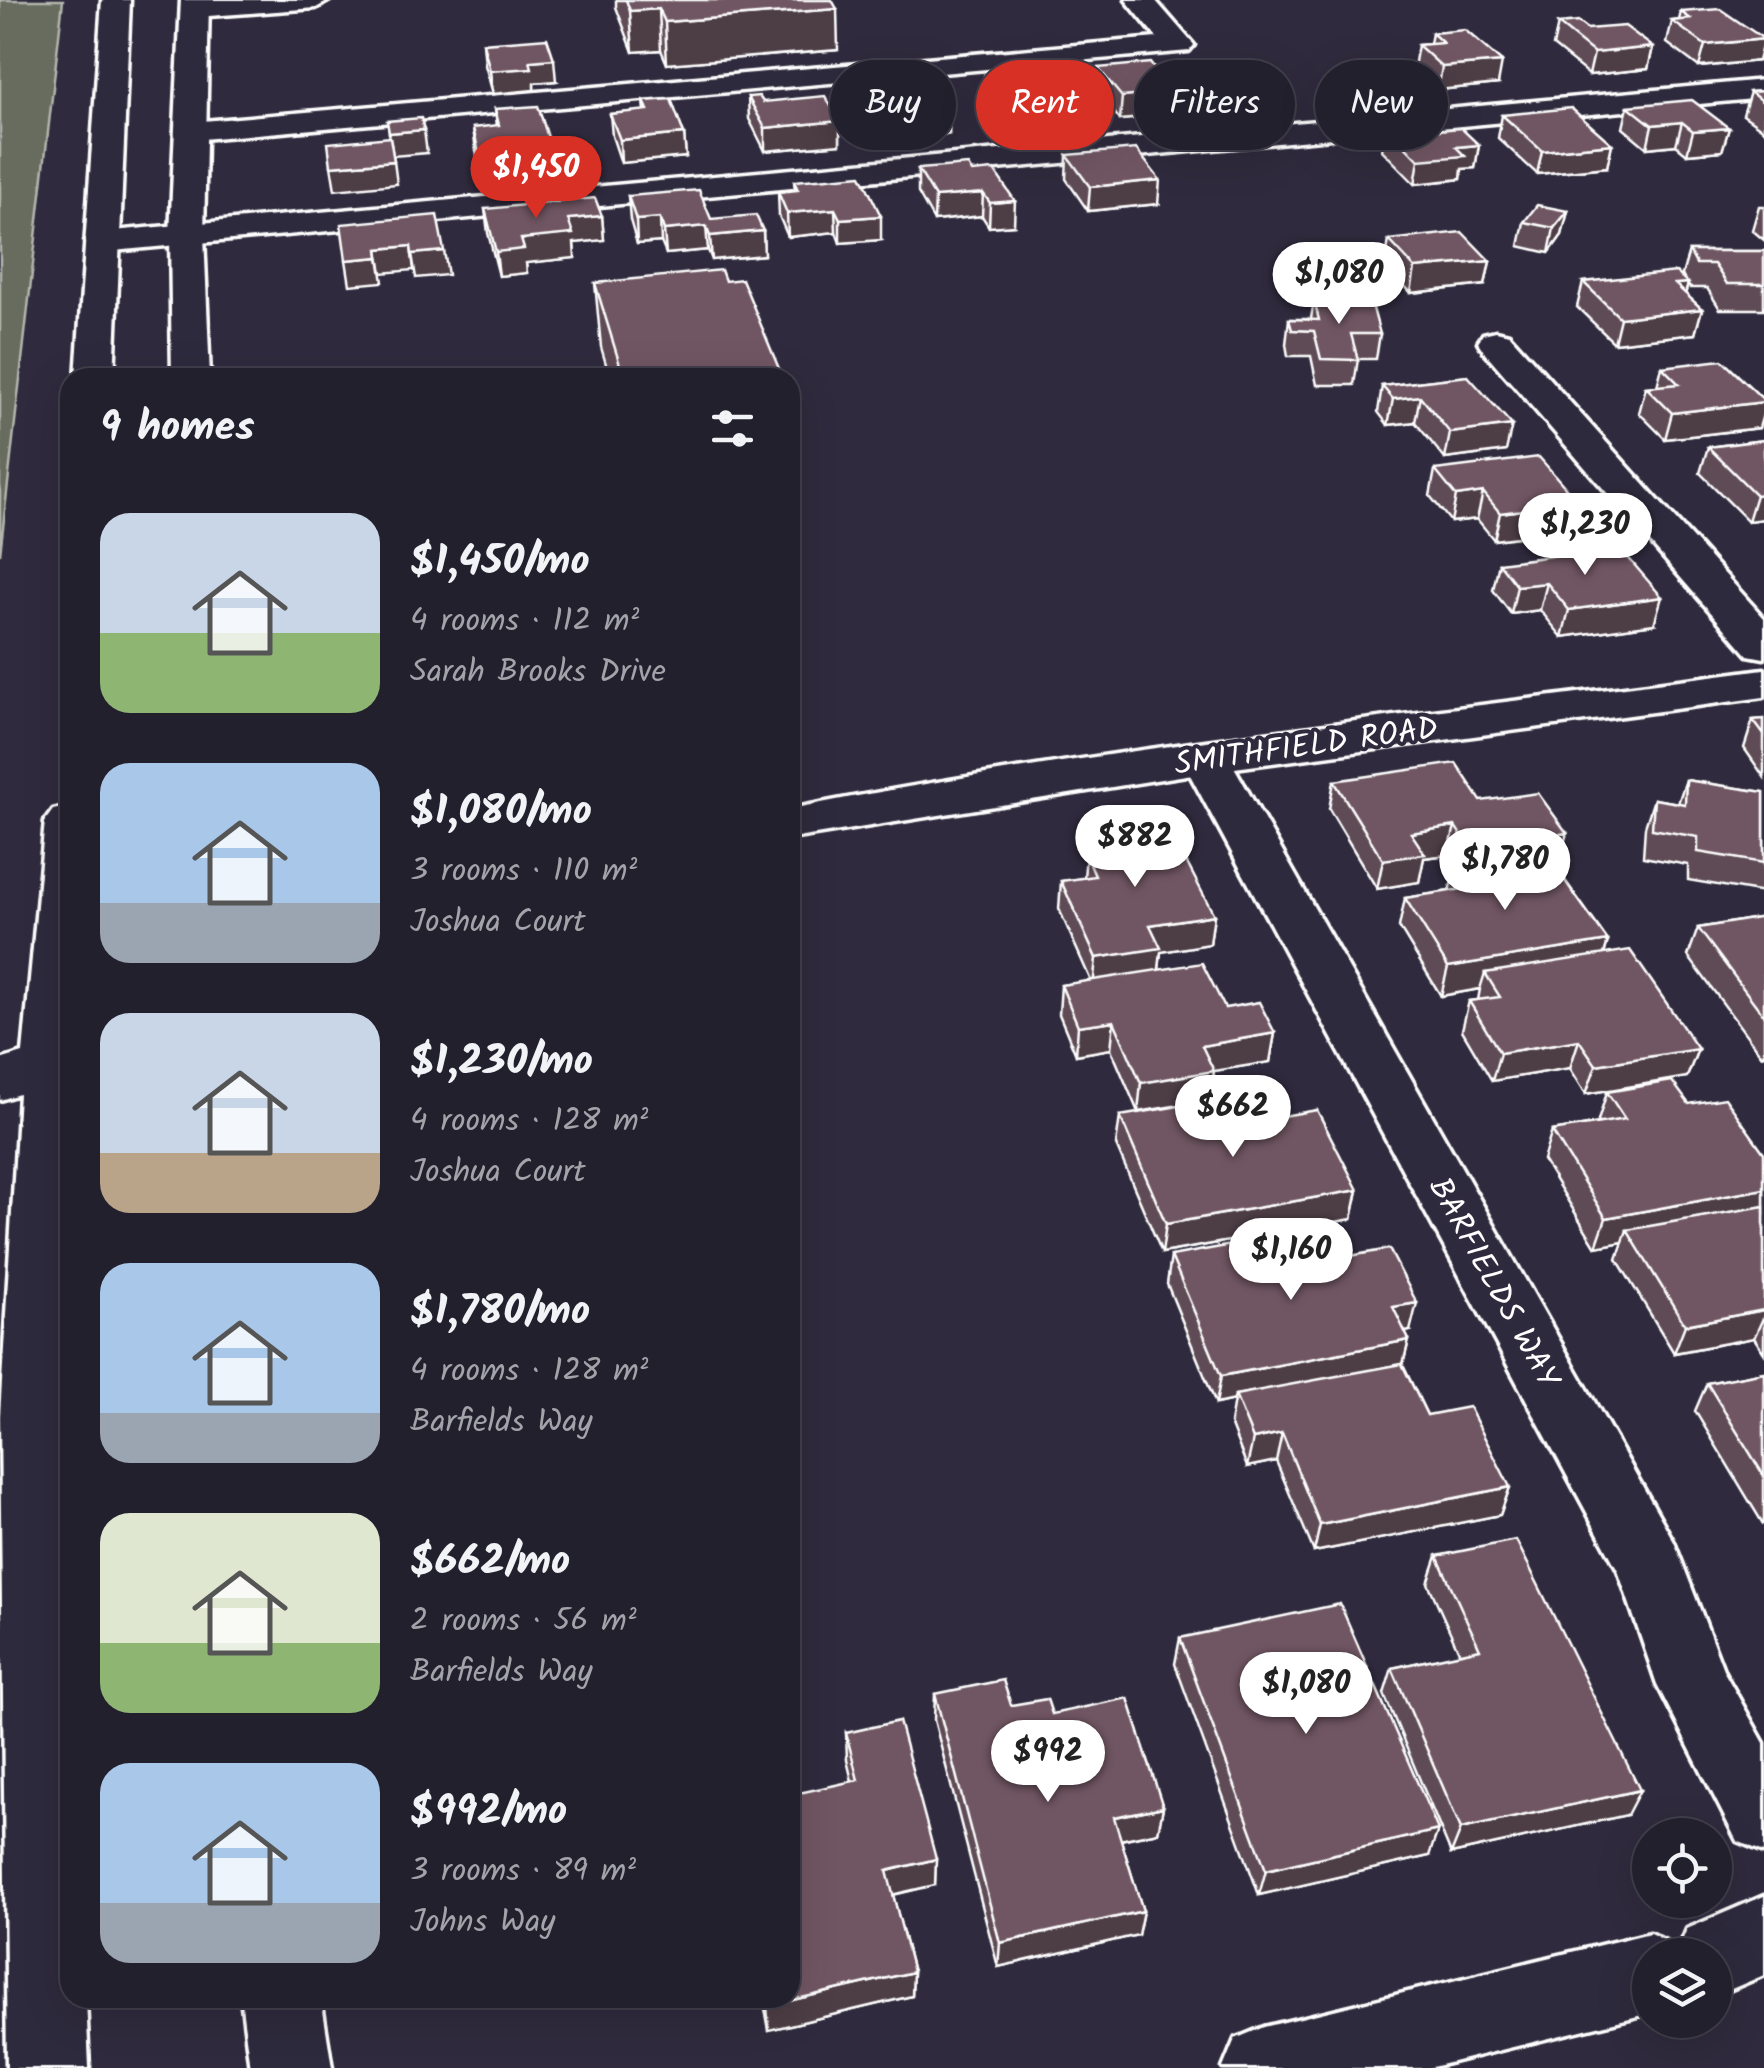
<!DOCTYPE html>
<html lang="en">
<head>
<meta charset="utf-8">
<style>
	:root { --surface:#23202e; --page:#2b2836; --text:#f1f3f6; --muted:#a3a3aa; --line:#403e4a; --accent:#d93025 }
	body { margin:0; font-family:Kalam,sans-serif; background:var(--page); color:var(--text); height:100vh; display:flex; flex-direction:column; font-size:38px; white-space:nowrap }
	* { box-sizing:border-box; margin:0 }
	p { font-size:32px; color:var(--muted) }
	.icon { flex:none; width:55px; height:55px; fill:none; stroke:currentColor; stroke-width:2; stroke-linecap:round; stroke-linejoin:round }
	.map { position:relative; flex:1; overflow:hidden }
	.panel { position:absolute; left:60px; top:368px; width:740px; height:1640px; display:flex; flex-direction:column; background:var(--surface); border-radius:30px; box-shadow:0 10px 40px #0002,0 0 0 2px var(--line) }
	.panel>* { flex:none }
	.banner { position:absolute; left:830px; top:60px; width:782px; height:90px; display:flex; gap:20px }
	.buttons { position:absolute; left:1632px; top:1818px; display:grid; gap:20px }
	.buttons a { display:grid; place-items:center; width:100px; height:100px; border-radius:50%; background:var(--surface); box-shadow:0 10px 40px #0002,0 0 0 2px var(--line); font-size:50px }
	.price { position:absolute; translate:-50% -85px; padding:0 22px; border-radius:35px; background:#fff; color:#222; font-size:32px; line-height:65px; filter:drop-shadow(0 2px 5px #0008) }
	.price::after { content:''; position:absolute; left:50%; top:60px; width:30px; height:22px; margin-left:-15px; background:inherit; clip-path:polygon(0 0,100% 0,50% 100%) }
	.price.active { background:var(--accent); color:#fff }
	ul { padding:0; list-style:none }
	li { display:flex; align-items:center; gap:30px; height:250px; padding:0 40px }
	li span { display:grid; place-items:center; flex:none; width:280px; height:200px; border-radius:30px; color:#555 }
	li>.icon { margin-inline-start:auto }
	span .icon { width:120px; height:120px; fill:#fffc; stroke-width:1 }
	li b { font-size:42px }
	h2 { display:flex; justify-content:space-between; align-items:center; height:120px; padding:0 40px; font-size:42px }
	.tag { padding:0 35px; border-radius:45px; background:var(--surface); box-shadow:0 10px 40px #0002,0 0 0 2px var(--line); font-size:35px; line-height:90px }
	.tag.active { background:var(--accent); color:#fff }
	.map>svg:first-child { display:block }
</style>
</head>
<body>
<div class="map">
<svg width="1764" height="2068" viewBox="0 0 1764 2068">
	<rect width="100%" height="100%" fill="#2f2a3d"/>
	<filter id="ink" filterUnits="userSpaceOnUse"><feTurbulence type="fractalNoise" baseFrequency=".01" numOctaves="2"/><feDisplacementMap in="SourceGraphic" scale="20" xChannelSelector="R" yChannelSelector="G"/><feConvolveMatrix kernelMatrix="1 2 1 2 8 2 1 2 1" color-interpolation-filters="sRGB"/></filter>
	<g filter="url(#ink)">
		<path fill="#676c5e" stroke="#b3b6ae" stroke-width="2.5" d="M0,0H63L0,554Z"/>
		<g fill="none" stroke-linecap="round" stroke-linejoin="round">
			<g stroke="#fff" stroke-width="7">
				<g id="minor">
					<path d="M202,0H330L316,8L195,17L185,15L181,9L185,3Z"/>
					<path d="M1126,0H1155L1194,45L1189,51L191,140L180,138L175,131L180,124L191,122L1157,38Z"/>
					<path d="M1764,80V98L102,252L90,249L85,242L90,235L102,232Z"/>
					<path d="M1496,331L1509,334L1764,618V658L1748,655L1483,350L1478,342L1483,334Z"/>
					<path d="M1205,744L1222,748L1229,758L1674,1542L1724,1672L1764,1743V1852L1737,1841L1657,1684L1618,1570L1181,758L1188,748Z"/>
					<path d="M1764,1896V1975L1715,1996V1955H1650V2013L1428,2068H1223L1235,2039L1264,2027L1650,1933L1679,1948L1687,1929Z"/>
				</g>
			</g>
			<g stroke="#fff" stroke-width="7">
				<g id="major">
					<path d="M102,0H130L114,378H76Z"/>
					<path d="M181,0H209L204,235L210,378H172L170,235Z"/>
					<path d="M1764,669V697L1205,772L790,839V809C1111,746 1440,712 1764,669Z"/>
					<path d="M70,806V1236L63,1477L70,1632V1998H86L89,2068H7L0,1416L19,1094L0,1100V1060L23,1053L45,821L53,810Z"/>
					<path d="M241,1998H321L332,2068H250Z"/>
				</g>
			</g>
			<use href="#minor" fill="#2f2a3d" fill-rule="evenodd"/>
			<use href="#major" fill="#2f2a3d" fill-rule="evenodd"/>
		</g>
		<g fill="#5f4b54" stroke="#fff" stroke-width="2.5">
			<path d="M616,0H626L838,50L667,64L661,50L633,52L616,7Z"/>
			<path d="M1681,12L1758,61L1699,67L1667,43L1672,21L1679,20Z"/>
			<path d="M1558,24L1587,29L1653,47L1648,69L1589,75L1553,46Z"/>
			<path d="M1432,33L1498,84L1438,90L1414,67L1418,45L1430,44Z"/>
			<path d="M483,43L556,81L534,83V90L493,94L485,65Z"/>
			<path d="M1008,65L1076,121L1005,128L984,97L985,75L1008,73Z"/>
			<path d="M1098,68L1156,71L1206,89L1204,112L1120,120L1097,90Z"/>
			<path d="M883,76L949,111V134L881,140L867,116V93L883,92Z"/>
			<path d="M1764,91V130L1743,115L1750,92Z"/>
			<path d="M748,97L763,102L840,121V144L765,151L749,119Z"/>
			<path d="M644,101L684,134L686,157L621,163L612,136L610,114L645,111Z"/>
			<path d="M1628,106L1729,128L1722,151L1687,154L1676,145L1647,148L1623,128Z"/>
			<path d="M495,109L551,147L553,170L482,177L476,151L473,128L497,126Z"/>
			<path d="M1502,115L1612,144L1607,167L1537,174L1498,138Z"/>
			<path d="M1386,126L1439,130L1479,145L1475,168L1462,169L1461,179L1415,184L1382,150Z"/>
			<path d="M1067,155L1158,204L1088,211L1066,179Z"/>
			<path d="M918,169L972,172L1014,225L989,227L982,216L934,221L918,193Z"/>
			<path d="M794,181L881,240L840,243L836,232L788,237L779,216L778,192L795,191Z"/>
			<path d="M628,196L711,219L763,231L764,255L712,260L708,250L666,254L661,242L637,244L630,220Z"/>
			<path d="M1759,206H1764V240L1752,230Z"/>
			<path d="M485,209L602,216L604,240L574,243L575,258L526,263L527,273L499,276L488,233Z"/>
			<path d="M1568,211L1562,235L1549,253L1519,246L1524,222Z"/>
			<path d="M1389,240L1490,261L1485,285L1411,293L1385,264Z"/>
			<path d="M1689,251H1764V309H1720L1707,288H1690L1688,285L1685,294L1702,309L1695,334L1614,343L1577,307L1583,282L1684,279L1682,275Z"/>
			<path d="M725,281L782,378H610L601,347L595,283Z"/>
			<path d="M1314,300L1380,334L1376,359H1358L1354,385H1317L1311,356H1288L1286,344L1289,319H1311Z"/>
			<path d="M1662,367L1764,400V411L1759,428L1665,439L1639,413L1646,387L1657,386Z"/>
			<path d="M1468,376L1506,451L1445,459L1415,422L1388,425L1378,412L1382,386Z"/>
			<path d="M1764,440V519L1748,521L1700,473L1708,447Z"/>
			<path d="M1435,470L1579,503L1573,530L1494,540L1477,519L1451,522L1430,496Z"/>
			<path d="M1499,563L1654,624L1562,637L1540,610L1511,614L1493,590Z"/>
			<path d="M1764,719V777L1744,748L1753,720Z"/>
			<path d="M1686,780L1764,792V893L1688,880V865L1643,857L1645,827L1654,799L1678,803Z"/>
			<path d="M1334,781L1481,801L1559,861L1552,862L1608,941L1604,955L1698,1049L1687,1077L1586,1094L1570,1068L1492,1081L1462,1030L1469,1001L1478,1000L1480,989L1441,996L1399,927L1405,898L1449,891L1456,867L1448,855L1424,858L1419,882L1377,889L1329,809Z"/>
			<path d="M1102,828L1214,915L1210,944L1161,952L1159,970L1225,1008L1275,1033L1270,1062L1214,1071L1210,1100L1138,1112L1111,1049L1076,1055L1059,1014L1061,985L1091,981L1059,909L1061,881L1084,878L1086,855L1099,853Z"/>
			<path d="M1764,917V1054L1761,1055L1688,956L1698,928Z"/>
			<path d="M1607,1092L1689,1104L1764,1153V1353L1754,1338L1674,1353L1617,1259L1623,1242L1596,1247L1543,1160L1552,1131L1599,1123L1598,1121Z"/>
			<path d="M1120,1116L1232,1125L1358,1190L1352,1219L1162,1253L1116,1145Z"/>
			<path d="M1171,1256L1301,1265L1410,1331L1405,1332L1409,1340L1403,1365L1427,1415L1510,1487L1500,1515L1314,1552L1276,1461L1247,1467L1230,1423L1234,1400L1216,1404L1167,1284Z"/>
			<path d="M1764,1372V1524H1763L1695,1411L1707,1383Z"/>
			<path d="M1437,1556L1627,1815L1451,1854L1384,1694L1392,1668L1460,1654L1428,1583Z"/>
			<path d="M1180,1638L1429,1856L1259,1895L1175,1664Z"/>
			<path d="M935,1694L1011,1705L1052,1714L1163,1807L1158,1832L1121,1840L1143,1911L1138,1935L998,1967L934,1720Z"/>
			<path d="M846,1733L936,1859L935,1885L893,1895L913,1972L912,1996L769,2030L763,1998H790L852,1781L847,1760Z"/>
		</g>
		<g fill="#4e3d45" stroke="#fff" stroke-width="2.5">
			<path d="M659,9L661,50L633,52L630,11Z"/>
			<path d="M837,9L838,50L667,64L665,22Z"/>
			<path d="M1764,39L1758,61L1699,67L1705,45Z"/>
			<path d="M1653,47L1648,69L1589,75L1594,53Z"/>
			<path d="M554,59L556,81L534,83V90L493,94L490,71L530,61Z"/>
			<path d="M1502,62L1498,84L1438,90L1442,67Z"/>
			<path d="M1206,89L1204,112L1120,120L1122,97Z"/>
			<path d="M1077,99L1076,121L1005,128L1006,105Z"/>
			<path d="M949,111V134L881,140V117Z"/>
			<path d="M840,121V144L765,151V128Z"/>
			<path d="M1682,122L1676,145L1647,148L1652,125Z"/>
			<path d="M1729,128L1722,151L1687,154L1693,131Z"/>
			<path d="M424,130L427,153L393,156L389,133Z"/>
			<path d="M684,134L686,157L621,163L620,140Z"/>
			<path d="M1612,144L1607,167L1537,174L1542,151Z"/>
			<path d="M1479,145L1475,168L1462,169L1461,179L1415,184L1419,160L1456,147Z"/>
			<path d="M551,147L553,170L482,177L479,153Z"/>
			<path d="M394,161L397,184L335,190L331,166Z"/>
			<path d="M1160,180L1158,204L1088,211L1090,187Z"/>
			<path d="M983,193L982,216L934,221L935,197Z"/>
			<path d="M1015,201L1014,225L989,227L990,203Z"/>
			<path d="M835,209L836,232L788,237L787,213Z"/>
			<path d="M1568,211L1562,235L1549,253L1554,228Z"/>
			<path d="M602,216L604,240L574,243L575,258L526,263L527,273L499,276L496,252L568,219Z"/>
			<path d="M881,216V240L840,243V219Z"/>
			<path d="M660,218L661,242L637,244L636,220Z"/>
			<path d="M706,226L708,250L666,254L664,230Z"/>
			<path d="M763,231L764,255L712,260L710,236Z"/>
			<path d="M411,246L414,270L382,273L378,249Z"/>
			<path d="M444,251L448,275L416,278L412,254Z"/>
			<path d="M379,257L383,282L350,285L346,260Z"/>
			<path d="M1490,261L1485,285L1411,293L1415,268Z"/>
			<path d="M1688,283L1682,307L1675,284Z"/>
			<path d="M1702,309L1695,334L1614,343L1620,318Z"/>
			<path d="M1420,396L1415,422L1388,425L1393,399Z"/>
			<path d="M1764,402V411L1759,428L1665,439L1672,413Z"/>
			<path d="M1512,425L1506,451L1445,459L1450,433Z"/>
			<path d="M1483,492L1477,519L1451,522L1456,496Z"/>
			<path d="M1764,494V519L1748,521L1756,495Z"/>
			<path d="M1579,503L1573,530L1494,540L1500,513Z"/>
			<path d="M1547,583L1540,610L1511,614L1517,586Z"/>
			<path d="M1662,597L1654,624L1562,637L1569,610Z"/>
			<path d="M1455,826L1448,855L1424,858L1419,882L1377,889L1383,860L1411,833Z"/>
			<path d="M1567,833L1559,861L1462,876L1469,847Z"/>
			<path d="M1214,915L1210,944L1161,952L1158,977L1093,987L1096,958L1150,925Z"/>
			<path d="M1608,941L1599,970L1485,973L1480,989L1441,996L1448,967Z"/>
			<path d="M1114,1021L1111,1049L1076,1055L1078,1026Z"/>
			<path d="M1275,1033L1270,1062L1214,1071L1210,1100L1138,1112L1141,1083L1202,1046Z"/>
			<path d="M1579,1040L1570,1068L1492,1081L1500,1053Z"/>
			<path d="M1698,1049L1687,1077L1586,1094L1596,1065Z"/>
			<path d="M1764,1189V1215L1627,1230L1623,1242L1596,1247L1606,1218Z"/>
			<path d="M1358,1190L1352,1219L1162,1253L1166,1224Z"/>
			<path d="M1417,1303L1410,1331L1386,1336L1393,1307Z"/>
			<path d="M1764,1310V1316L1754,1338L1674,1353L1685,1325Z"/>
			<path d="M1409,1340L1402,1368L1235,1395L1234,1400L1216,1404L1221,1376Z"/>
			<path d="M1282,1433L1276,1461L1247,1467L1253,1439Z"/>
			<path d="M1510,1487L1500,1515L1314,1552L1320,1525Z"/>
			<path d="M1640,1790L1627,1815L1451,1854L1461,1829Z"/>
			<path d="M1163,1807L1158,1832L1110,1842L1114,1817Z"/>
			<path d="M1438,1830L1429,1856L1259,1895L1266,1870Z"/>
			<path d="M936,1859L935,1885L887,1896V1871Z"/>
			<path d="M1143,1911L1138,1935L998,1967L1000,1943Z"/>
			<path d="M913,1972L912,1996L769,2030L767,2006Z"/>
		</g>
		<g fill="#6f5762" stroke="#fff" stroke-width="2.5">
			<path d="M626,0H832L837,9L665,22L659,9L630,11Z"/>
			<path d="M1720,9L1764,39L1705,45L1672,21L1691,19L1681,12Z"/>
			<path d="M1578,22L1587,29L1625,26L1653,47L1594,53L1558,24Z"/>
			<path d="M1465,30L1502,62L1442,67L1418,45L1443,43L1432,33Z"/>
			<path d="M547,38L554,59L530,61L532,68L490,71L483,43Z"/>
			<path d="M1049,61L1077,99L1006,105L985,75L1014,72L1008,65Z"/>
			<path d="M1150,63L1156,71L1187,68L1206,89L1122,97L1098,68Z"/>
			<path d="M924,72L949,111L881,117L867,93L892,91L883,76Z"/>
			<path d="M1764,91V103L1750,92Z"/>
			<path d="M759,96L763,102L825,96L840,121L765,128L748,97Z"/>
			<path d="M671,99L684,134L620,140L610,114L648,110L644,101Z"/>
			<path d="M1692,100L1729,128L1693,131L1682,122L1652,125L1628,106Z"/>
			<path d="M538,106L551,147L479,153L473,128L499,125L495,109Z"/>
			<path d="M1571,108L1612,144L1542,151L1502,115Z"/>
			<path d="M421,118L424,130L389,133L387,121Z"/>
			<path d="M1431,122L1439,130L1461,128L1479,145L1456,147L1465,156L1419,160L1386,126Z"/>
			<path d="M390,137L394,161L331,166L328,143Z"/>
			<path d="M1136,149L1160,180L1090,187L1067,155Z"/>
			<path d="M968,165L972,172L994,170L1015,201L990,203L983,193L935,197L918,169Z"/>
			<path d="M861,175L881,216L840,219L835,209L787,213L778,192L798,190L794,181Z"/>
			<path d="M699,190L711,219L756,215L763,231L710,236L706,226L664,230L660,218L636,220L628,196Z"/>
			<path d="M595,198L602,216L568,219L573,234L521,239L524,249L496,252L485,209Z"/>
			<path d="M1537,205L1568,211L1554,228L1524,222Z"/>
			<path d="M437,215L444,251L412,254L411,246L378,249L379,257L346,260L341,224Z"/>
			<path d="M1462,232L1490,261L1415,268L1389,240Z"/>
			<path d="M1689,251H1764V284H1727L1714,264H1696Z"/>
			<path d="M721,270L725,281L742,279L782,376L766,378H624L595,283Z"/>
			<path d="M1676,272L1688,283L1675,284L1702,309L1620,318L1583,282Z"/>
			<path d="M1314,300L1371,301L1380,334H1351L1358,360L1321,359L1314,331L1292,330L1289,319L1319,320Z"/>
			<path d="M1722,360L1764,400V402L1672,413L1646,387L1679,384L1662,367Z"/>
			<path d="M1468,376L1512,425L1450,433L1420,396L1393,399L1382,386Z"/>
			<path d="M1764,440V494L1756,495L1708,447Z"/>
			<path d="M1539,457L1579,503L1500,513L1483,492L1456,496L1435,470Z"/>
			<path d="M1619,547L1662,597L1569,610L1547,583L1517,586L1499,563Z"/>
			<path d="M1764,719V735L1753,720Z"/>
			<path d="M1456,763L1481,801L1538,793L1567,833L1469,847L1455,826L1411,833L1425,854L1383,860L1334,781Z"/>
			<path d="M1686,780L1764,792V863L1698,852V837L1652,829L1654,799L1685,804Z"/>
			<path d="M1164,819L1214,915L1150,925L1161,948L1096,958L1061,881L1095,876L1086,855L1112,851L1102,828Z"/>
			<path d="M1545,853L1608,941L1448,967L1405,898L1469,888L1455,867Z"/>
			<path d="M1764,917V1016L1698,928Z"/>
			<path d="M1630,950L1698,1049L1596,1065L1579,1040L1500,1053L1469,1001L1500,997L1485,973Z"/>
			<path d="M1202,963L1225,1008L1259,1002L1275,1033L1202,1046L1214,1071L1141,1083L1114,1021L1078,1026L1061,985Z"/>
			<path d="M1672,1081L1689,1104L1725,1098L1764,1153V1189L1606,1218L1552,1131L1625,1119L1607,1092Z"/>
			<path d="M1220,1099L1232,1125L1317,1110L1358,1190L1166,1224L1120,1116Z"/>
			<path d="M1764,1206V1310L1685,1325L1627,1230Z"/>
			<path d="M1287,1235L1301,1265L1389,1249L1417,1303L1393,1307L1409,1340L1221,1376L1171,1256Z"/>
			<path d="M1402,1364L1427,1415L1469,1407L1510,1487L1320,1525L1282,1433L1253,1439L1235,1395Z"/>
			<path d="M1764,1372V1476L1707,1383Z"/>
			<path d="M1516,1540L1640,1790L1461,1829L1392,1668L1480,1649L1437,1556Z"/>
			<path d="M1340,1604L1438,1830L1266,1870L1180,1638Z"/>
			<path d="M1003,1680L1011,1705L1047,1699L1052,1714L1128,1698L1163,1807L1114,1817L1143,1911L1000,1943L935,1694Z"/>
			<path d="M899,1721L936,1859L887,1871L913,1972L767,2006L765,1998H790V1795L858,1780L846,1733Z"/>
		</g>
	</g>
	<g text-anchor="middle" stroke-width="8" stroke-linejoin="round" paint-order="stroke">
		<g font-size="32" fill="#fff" stroke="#2f2a3d">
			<text transform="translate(1306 745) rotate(-8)" y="11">SMITHFIELD ROAD</text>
			<text transform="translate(1495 1282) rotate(61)" y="11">BARFIELDS WAY</text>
		</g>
	</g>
</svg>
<div class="buttons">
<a><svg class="icon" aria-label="locate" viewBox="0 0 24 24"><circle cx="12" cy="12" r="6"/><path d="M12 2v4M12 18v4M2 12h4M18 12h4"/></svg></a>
<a><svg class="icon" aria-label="layers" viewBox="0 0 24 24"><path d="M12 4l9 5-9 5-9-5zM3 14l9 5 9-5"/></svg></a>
</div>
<b class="price active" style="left:536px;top:221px">$1,450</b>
<b class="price" style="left:1339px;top:327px">$1,080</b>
<b class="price" style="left:1585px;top:578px">$1,230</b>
<b class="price" style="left:1135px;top:890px">$882</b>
<b class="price" style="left:1505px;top:913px">$1,780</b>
<b class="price" style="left:1233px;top:1160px">$662</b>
<b class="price" style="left:1291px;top:1303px">$1,160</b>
<b class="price" style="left:1306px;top:1737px">$1,080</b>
<b class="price" style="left:1048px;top:1805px">$992</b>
<div class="banner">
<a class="tag">Buy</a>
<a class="tag active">Rent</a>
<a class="tag">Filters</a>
<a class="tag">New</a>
</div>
<section class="panel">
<h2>9 homes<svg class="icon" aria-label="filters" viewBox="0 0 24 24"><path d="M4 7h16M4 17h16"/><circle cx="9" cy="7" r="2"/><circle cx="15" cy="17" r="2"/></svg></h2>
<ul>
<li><span style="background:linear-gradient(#c9d6e8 60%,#8fb573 0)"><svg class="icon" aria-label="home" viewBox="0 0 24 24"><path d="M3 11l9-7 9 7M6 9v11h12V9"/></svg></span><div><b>$1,450/mo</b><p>4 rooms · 112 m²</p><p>Sarah Brooks Drive</p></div></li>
<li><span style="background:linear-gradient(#a9c7e8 70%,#9aa5b1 0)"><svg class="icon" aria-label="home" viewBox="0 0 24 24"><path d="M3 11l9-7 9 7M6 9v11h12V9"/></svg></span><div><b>$1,080/mo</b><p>3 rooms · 110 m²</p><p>Joshua Court</p></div></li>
<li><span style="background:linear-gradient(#c9d6e8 70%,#b9a48a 0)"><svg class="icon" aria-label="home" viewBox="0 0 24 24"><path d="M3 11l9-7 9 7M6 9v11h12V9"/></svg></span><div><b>$1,230/mo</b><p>4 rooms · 128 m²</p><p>Joshua Court</p></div></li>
<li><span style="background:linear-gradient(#a9c7e8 75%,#9aa5b1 0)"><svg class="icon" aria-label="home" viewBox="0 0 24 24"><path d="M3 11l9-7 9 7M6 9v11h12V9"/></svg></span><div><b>$1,780/mo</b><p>4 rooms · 128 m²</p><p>Barfields Way</p></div></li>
<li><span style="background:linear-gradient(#dfe7d0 65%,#8fb573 0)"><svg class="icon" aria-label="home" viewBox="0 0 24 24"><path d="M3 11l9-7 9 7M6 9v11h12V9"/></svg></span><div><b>$662/mo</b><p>2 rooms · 56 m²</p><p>Barfields Way</p></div></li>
<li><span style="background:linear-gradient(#a9c7e8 70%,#9aa5b1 0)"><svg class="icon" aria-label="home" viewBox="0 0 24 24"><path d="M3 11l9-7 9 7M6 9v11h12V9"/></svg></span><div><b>$992/mo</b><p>3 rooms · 89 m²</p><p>Johns Way</p></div></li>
</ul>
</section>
</div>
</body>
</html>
